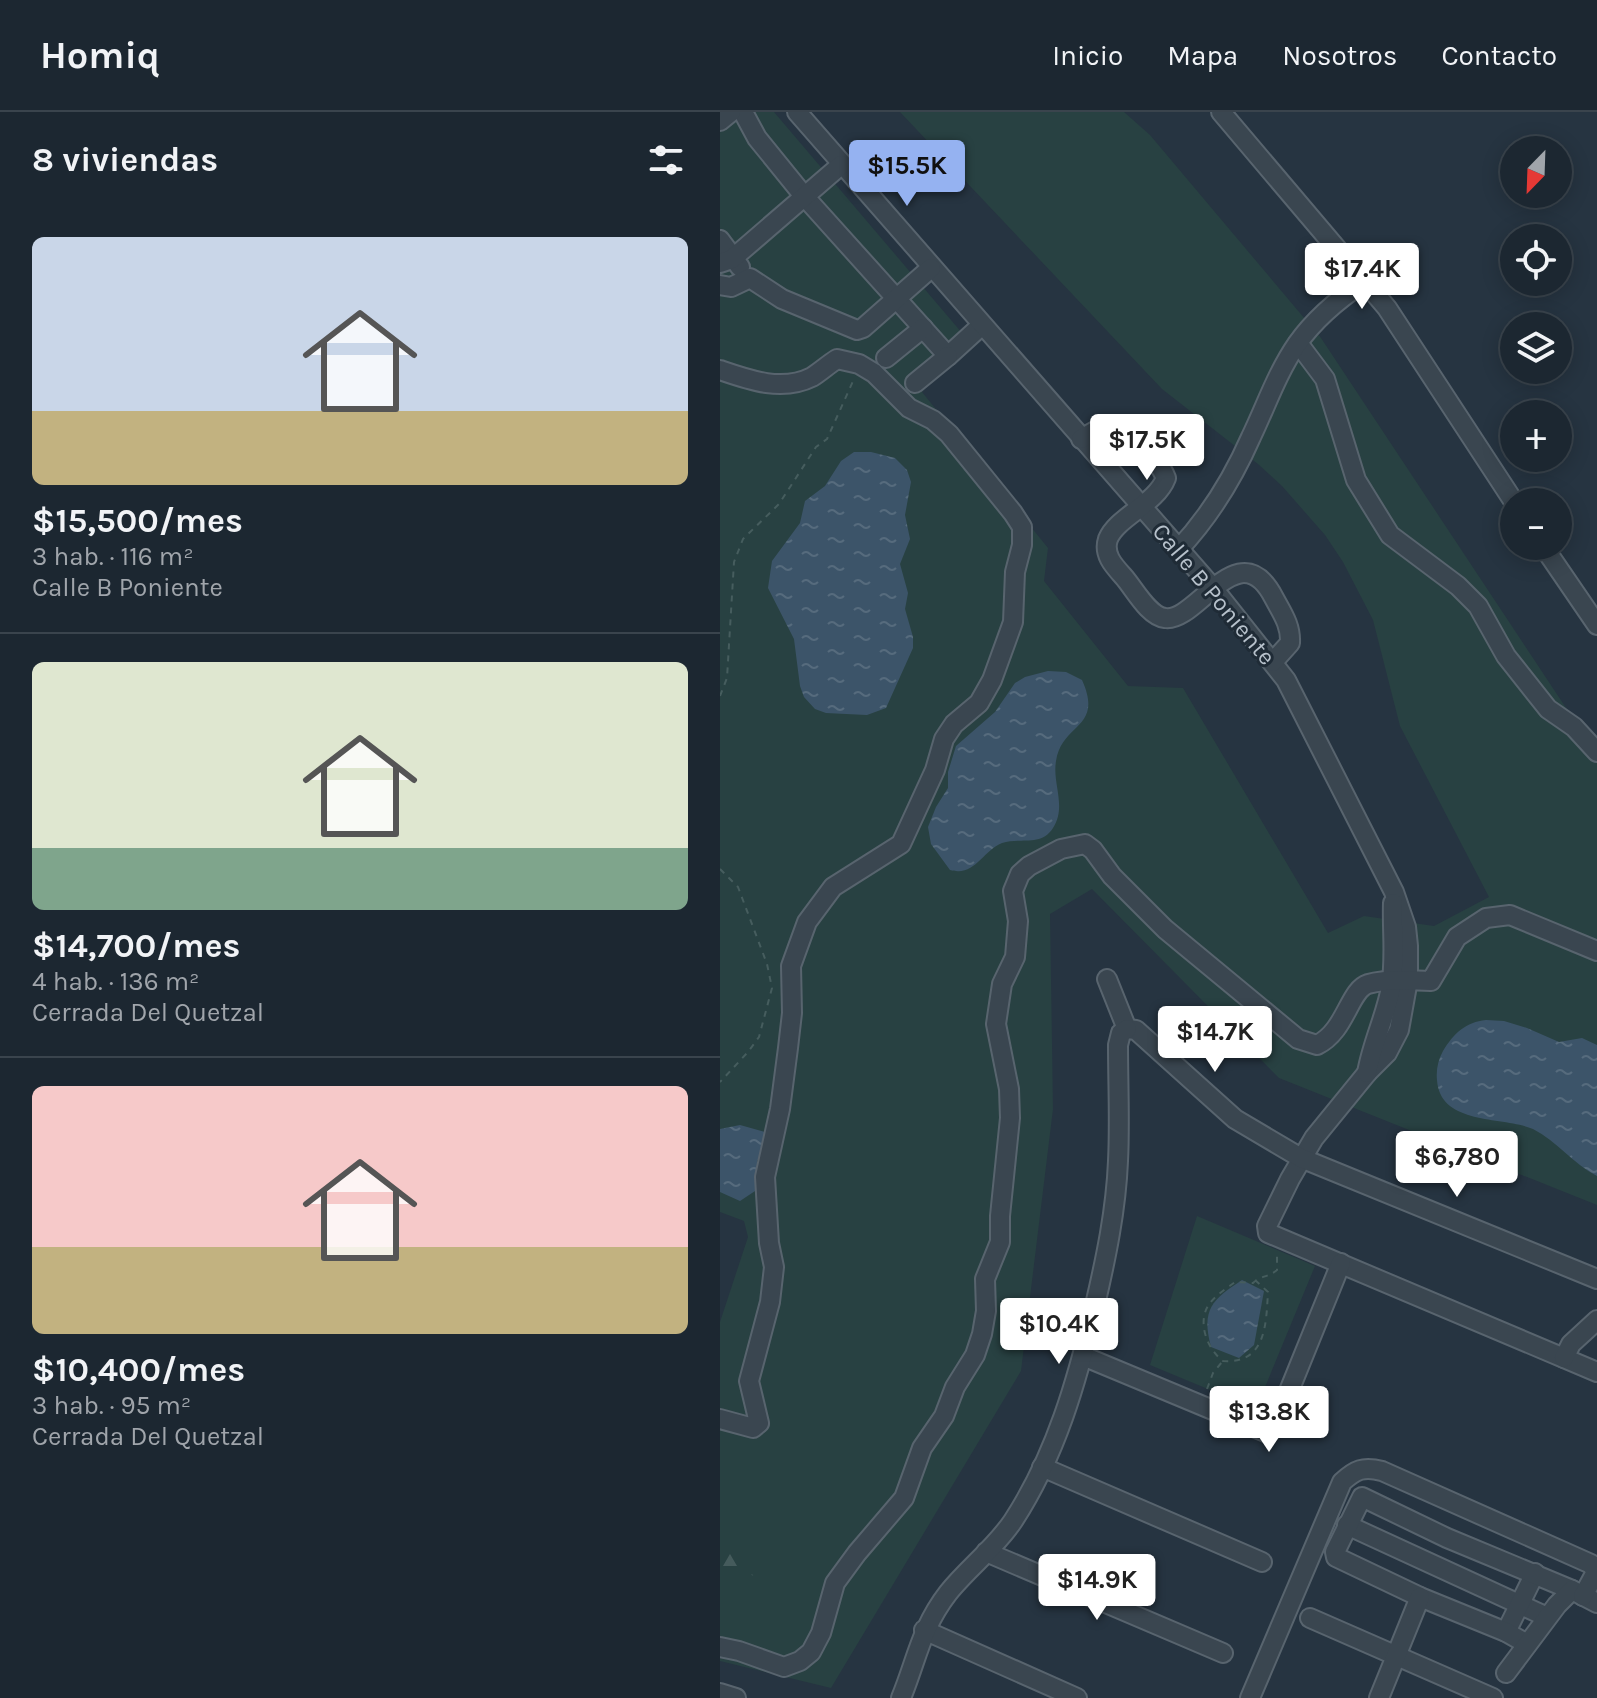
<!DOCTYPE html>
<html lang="es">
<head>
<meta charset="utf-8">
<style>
	:root { --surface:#1c2731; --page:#252f39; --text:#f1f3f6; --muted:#a0a5ab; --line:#3a444d; --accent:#95b2f1 }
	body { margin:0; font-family:Karla,sans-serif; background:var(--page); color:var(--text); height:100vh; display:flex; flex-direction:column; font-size:30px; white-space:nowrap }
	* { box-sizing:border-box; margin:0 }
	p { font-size:26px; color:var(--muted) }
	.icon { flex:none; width:44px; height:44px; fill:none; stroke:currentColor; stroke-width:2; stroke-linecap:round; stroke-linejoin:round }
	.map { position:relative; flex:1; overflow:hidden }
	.side { display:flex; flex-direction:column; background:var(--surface); width:720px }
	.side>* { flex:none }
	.needle { width:52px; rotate:203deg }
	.tools { position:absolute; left:780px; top:24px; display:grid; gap:16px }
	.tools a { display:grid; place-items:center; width:72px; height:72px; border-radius:50%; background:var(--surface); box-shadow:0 4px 20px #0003,0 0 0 2px var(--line); font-size:40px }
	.price { position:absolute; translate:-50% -68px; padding:0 18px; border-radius:8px; background:#fff; color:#222; font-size:26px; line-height:52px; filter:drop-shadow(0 2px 4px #0008) }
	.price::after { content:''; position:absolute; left:50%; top:48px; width:24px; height:18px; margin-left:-12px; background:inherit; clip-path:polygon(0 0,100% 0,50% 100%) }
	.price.selected { background:var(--accent); color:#111 }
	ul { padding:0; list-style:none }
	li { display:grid; align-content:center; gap:16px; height:424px; padding:0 32px }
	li+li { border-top:2px solid var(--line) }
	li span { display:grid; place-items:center; height:248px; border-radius:12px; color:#555 }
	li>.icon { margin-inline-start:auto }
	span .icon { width:144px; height:144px; fill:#fffc; stroke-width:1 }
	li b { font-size:34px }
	h2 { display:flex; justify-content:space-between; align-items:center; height:96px; padding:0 32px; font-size:34px }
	header { display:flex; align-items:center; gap:48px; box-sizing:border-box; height:112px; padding:0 40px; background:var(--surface); border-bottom:2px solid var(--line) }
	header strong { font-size:38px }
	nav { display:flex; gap:44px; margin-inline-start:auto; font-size:28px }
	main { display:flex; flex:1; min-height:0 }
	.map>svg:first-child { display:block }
</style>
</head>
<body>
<header>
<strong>Homiq</strong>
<nav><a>Inicio</a><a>Mapa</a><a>Nosotros</a><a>Contacto</a></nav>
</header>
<main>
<section class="side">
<h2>8 viviendas<svg class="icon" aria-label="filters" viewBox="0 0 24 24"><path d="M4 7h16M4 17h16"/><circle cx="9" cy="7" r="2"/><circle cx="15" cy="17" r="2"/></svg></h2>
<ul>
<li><span style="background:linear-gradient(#c9d6e8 70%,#c2b280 0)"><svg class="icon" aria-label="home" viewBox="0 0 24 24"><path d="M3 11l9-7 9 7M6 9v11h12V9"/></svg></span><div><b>$15,500/mes</b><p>3 hab. · 116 m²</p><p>Calle B Poniente</p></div></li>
<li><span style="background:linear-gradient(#dfe7d0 75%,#7fa58c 0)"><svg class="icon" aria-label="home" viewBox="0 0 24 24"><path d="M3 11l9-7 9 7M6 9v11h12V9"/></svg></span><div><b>$14,700/mes</b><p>4 hab. · 136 m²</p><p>Cerrada Del Quetzal</p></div></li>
<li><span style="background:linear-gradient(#f6c9c9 65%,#c2b280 0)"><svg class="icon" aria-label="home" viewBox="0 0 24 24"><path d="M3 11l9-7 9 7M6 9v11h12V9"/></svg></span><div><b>$10,400/mes</b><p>3 hab. · 95 m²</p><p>Cerrada Del Quetzal</p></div></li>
</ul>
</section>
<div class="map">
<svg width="877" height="1586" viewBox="0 0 877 1586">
	<defs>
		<pattern id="forest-firs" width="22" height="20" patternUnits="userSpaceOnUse" patternTransform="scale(2)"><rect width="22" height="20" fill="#284142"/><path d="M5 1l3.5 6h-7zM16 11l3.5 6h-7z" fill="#455b5c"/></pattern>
		<pattern id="water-ripples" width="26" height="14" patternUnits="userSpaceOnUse" patternTransform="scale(2)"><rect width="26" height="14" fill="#3c5469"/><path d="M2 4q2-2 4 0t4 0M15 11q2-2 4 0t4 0" fill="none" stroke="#566b7d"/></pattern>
	</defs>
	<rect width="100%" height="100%" fill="#263441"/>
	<g fill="#284142">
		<path d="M0,0H54L248,228L202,280L328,436L324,469L408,574L463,576L608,821L644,804L714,814L769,785L680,614L653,508L623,450L605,423L562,374L538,352L442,277L180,0H404L430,23L601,226L858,614L877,637V1093L559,966L372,777L330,802L333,997L301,1259L111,1576L0,1549V1210L28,1125L24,1109L0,1100Z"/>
		<path d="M477,1104L595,1154L536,1297L430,1253Z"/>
	</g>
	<path fill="url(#forest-firs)" d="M0,1424L11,1430L44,1467L0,1453Z"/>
	<g fill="url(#water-ripples)">
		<path d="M134,340H151L175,346L187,358L191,370L185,403L190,427L180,452L188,481L185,497L193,525V536L166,596L147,603L106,601L95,597L84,585L80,574L74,527L48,476L52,449L80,411L85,389L105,374L121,349Z"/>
		<path d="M328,559L346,560L362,568C384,617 342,610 336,649C332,672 347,694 333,716C321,735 300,725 282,731C262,739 255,765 230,758L211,732L208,715L216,695L228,676V660L236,634L275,600L295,571L305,565Z"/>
		<path d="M766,908L784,909L807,916L839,930L862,926L877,933V1064C853,1052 837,1029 813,1017C784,1004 720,1014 717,968C716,958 718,948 723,939C734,921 746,910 766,908Z"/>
		<path d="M20,1013L48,1021V1037L37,1049L39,1067L35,1079L20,1089L0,1080V1017Z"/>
		<path d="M522,1168L544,1179L534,1233L519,1246L491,1235C481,1197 492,1188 522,1168Z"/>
	</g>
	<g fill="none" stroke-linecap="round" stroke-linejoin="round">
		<g stroke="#58646e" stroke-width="22">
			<g id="minor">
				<path d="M23,0L37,26L84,84L228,244L262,213"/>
				<path d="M77,0L493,476L566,568L674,780L686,815L688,834V868L679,918L667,941L647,961L594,1026L570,1067L547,1114L548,1121L877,1260"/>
				<path d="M501,0L667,196L794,390"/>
				<path d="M0,9L11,0"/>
				<path d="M0,128L20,155"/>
				<path d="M0,151L12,147L121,53"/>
				<path d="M0,173L11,175L30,166L62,187L137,218L143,216L211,156"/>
				<path d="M578,231L605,267L636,368L670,423L738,474L758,494L786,544L828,597L854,615L877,640"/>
				<path d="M166,246L203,216"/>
				<path d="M0,258C29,268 62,280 92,265C100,260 109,252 117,247L139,252L154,261L189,296L213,308L229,322L293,401L302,415V433L295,460L293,510L272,568L259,591L234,612L224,627L215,658L181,732L113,775L87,810L71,854L72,901L68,936L60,997L45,1065L49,1131L54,1155L50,1190L29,1269L39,1311L33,1316L0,1307"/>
				<path d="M195,271L228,244"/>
				<path d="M361,327L382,315C405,321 437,343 446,366C436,392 397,405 388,427C383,442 393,453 403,464C414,476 428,504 445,506C477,511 519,418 554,486C562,501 571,513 570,531L553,550"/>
				<path d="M823,434L877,513"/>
				<path d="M458,438C489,405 513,366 531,325C546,294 557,261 577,232C594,208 620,186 644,170"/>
				<path d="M387,867L407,917"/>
				<path d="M407,917L416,918L515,1007L581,1046L877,1167"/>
				<path d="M647,961C652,931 666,904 671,875C676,848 672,819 673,791"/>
				<path d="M363,1244L548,1321L554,1316L621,1151"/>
				<path d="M844,1246L851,1232L877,1208"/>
				<path d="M322,1355L542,1450"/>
				<path d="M627,1413L827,1505"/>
				<path d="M266,1440L503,1541"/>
				<path d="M590,1506L773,1586"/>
				<path d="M204,1518L357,1586"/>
				<path d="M786,1520L815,1461"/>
				<path d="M807,1532L786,1520L700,1485L616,1445L615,1440L642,1385L727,1426L852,1478"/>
				<path d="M0,1535L19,1539L64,1555L80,1549L91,1540L101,1521L115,1471L137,1441L184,1386L202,1336L224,1304L235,1275L255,1243L262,1222L266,1199L265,1167L280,1130V1104L290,1006L289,977L276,912L282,872L295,845L298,809L293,779L300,762L309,754L341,737L365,732L373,738L392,764L445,817L578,927L597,933C626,919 629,878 648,872C665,867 693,868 711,869L737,825L766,806L790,803L877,839"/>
				<path d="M786,1561L837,1493L852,1478L877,1491"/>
				<path d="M0,1581L16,1586"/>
				<path d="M181,1586C197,1547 201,1516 228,1481C248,1456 275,1436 293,1409C336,1343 357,1269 375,1193C386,1146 396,1098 398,1049C400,1011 398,972 398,933L401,921L407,917"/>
				<path d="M530,1586L622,1370C635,1358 643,1354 662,1359L871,1452L876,1460L863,1484"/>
				<path d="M659,1586L700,1485"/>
			</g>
		</g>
		<g stroke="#465d5e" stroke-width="2" stroke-dasharray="6 6" stroke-linecap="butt">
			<path d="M0,584L7,566L14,450L23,427L59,392L96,335L107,327L134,267"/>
			<path d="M0,757L18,775L47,852L52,876L39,925L28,940L0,970"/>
			<path d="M535,1168L548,1180C546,1213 546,1252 503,1249C487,1237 476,1209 490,1191C496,1183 507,1176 515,1170L533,1171C540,1164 549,1165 557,1158V1143"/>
			<path d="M487,1277L493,1261L502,1250"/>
		</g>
		<use href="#minor" stroke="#3a4650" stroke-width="18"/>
	</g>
	<g text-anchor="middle" stroke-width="6" stroke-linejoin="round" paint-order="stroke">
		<g font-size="24" fill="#b7c1cb" stroke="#1f2b36">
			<text transform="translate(494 482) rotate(50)" y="8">Calle B Poniente</text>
		</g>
	</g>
</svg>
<div class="tools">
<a><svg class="needle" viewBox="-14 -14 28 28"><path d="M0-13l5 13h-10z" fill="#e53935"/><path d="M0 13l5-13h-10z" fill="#a0a5ab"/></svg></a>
<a><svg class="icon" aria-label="locate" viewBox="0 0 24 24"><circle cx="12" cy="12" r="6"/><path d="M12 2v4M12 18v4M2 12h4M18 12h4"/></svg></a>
<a><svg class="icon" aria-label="layers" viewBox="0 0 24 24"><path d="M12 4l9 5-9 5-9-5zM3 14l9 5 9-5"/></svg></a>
<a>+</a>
<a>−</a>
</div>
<b class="price selected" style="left:187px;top:96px">$15.5K</b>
<b class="price" style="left:642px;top:199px">$17.4K</b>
<b class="price" style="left:427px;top:370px">$17.5K</b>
<b class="price" style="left:495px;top:962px">$14.7K</b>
<b class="price" style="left:737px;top:1087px">$6,780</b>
<b class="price" style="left:339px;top:1254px">$10.4K</b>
<b class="price" style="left:549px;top:1342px">$13.8K</b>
<b class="price" style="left:377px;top:1510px">$14.9K</b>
</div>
</main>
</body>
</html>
